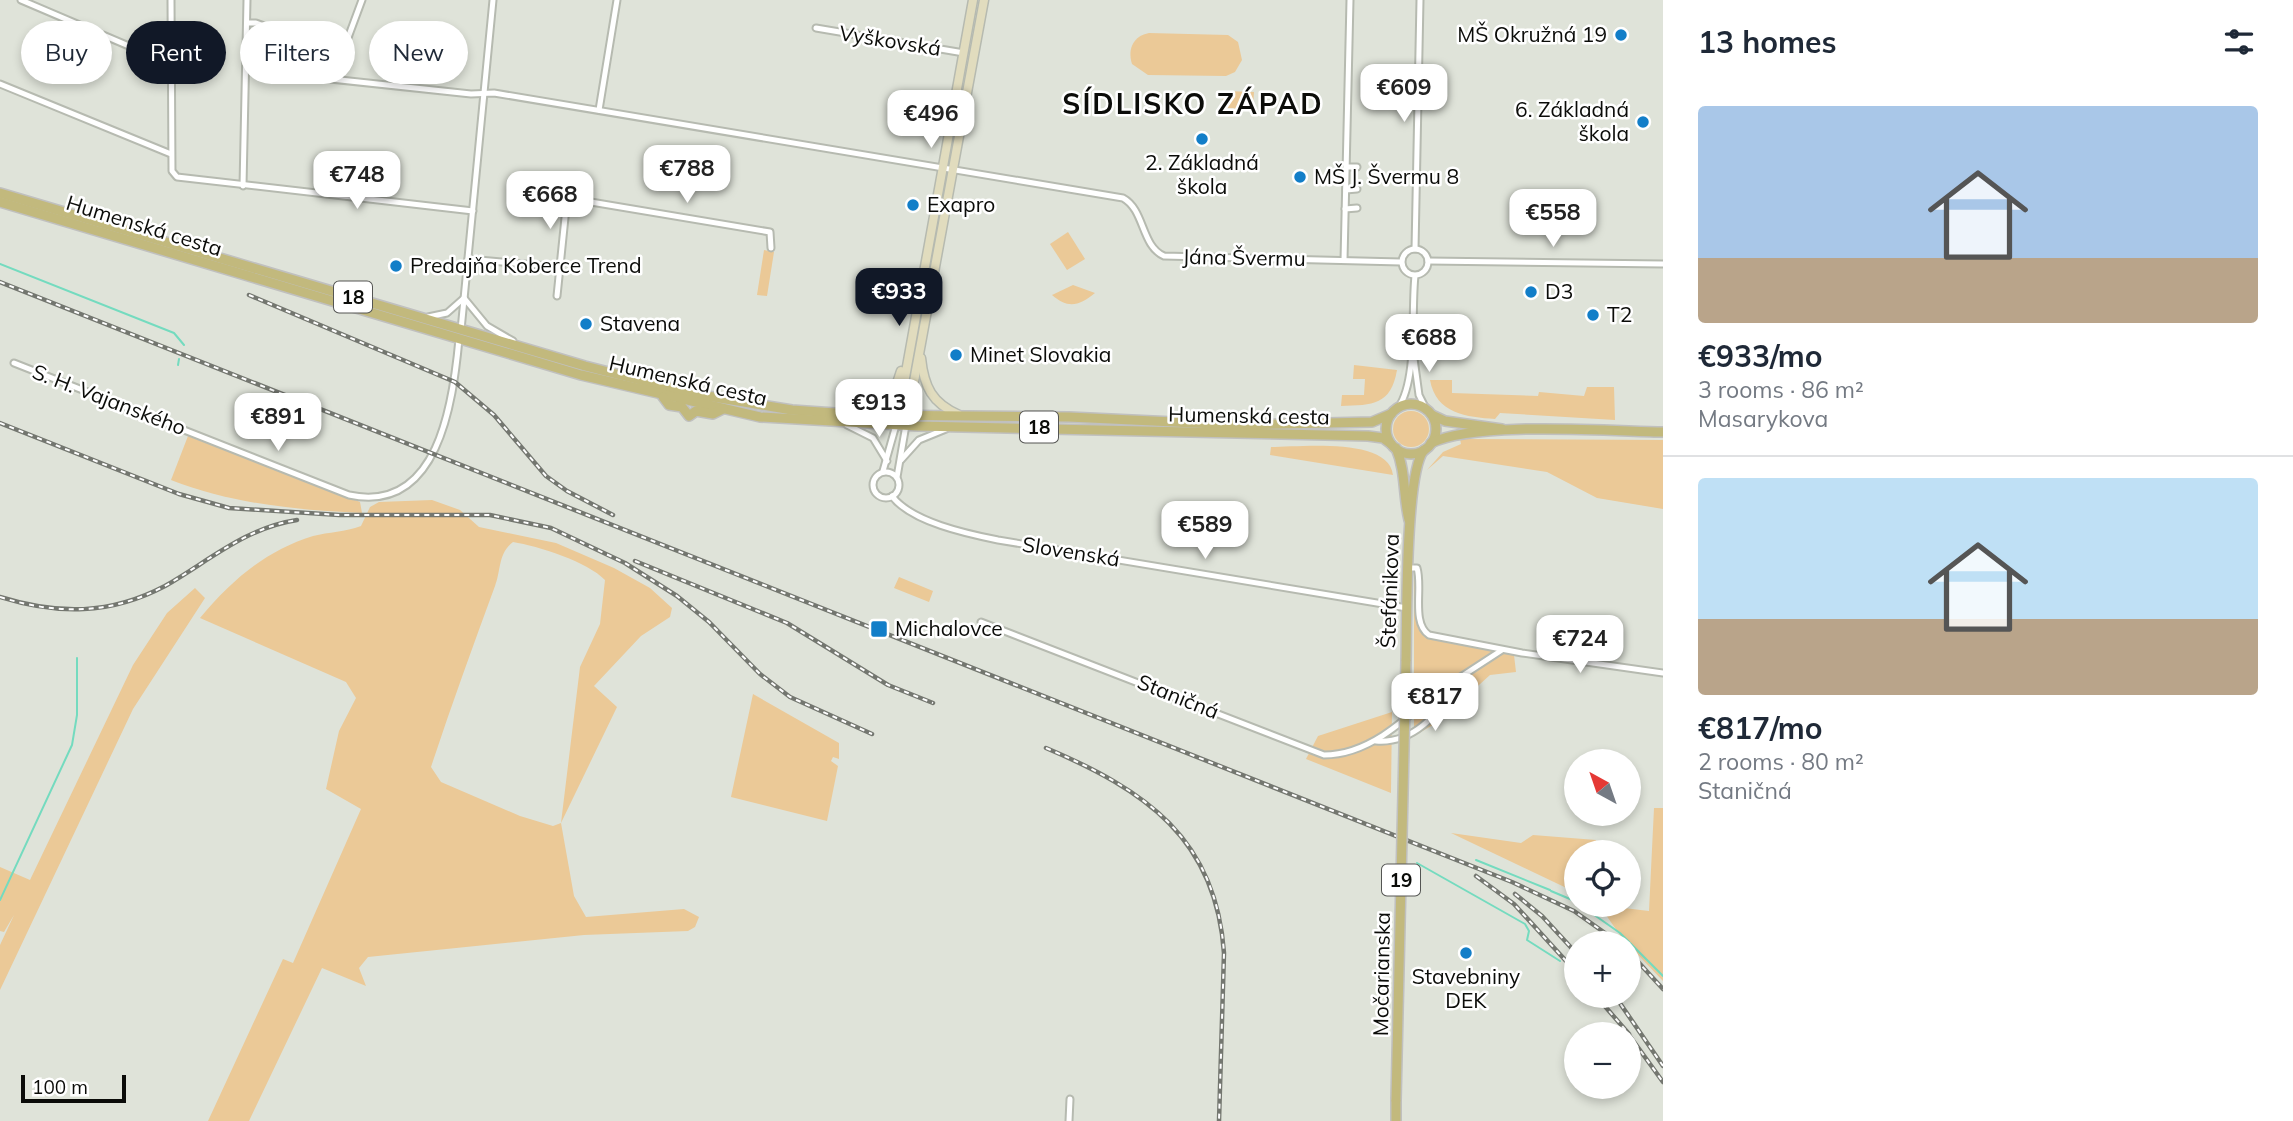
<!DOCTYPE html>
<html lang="en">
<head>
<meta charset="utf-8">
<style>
	:root { --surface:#fff; --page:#f6f6f7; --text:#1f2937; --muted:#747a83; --line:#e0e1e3; --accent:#111827 }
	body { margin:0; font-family:Mulish,sans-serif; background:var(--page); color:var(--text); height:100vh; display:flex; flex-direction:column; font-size:26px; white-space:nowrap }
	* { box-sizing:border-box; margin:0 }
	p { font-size:23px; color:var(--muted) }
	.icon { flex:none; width:38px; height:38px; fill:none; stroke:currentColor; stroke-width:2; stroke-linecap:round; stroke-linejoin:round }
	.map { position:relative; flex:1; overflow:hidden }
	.sheet { display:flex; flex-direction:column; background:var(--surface); width:630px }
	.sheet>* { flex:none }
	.hud { position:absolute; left:21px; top:21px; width:665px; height:63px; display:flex; gap:14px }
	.needle { width:46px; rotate:320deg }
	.tools { position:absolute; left:1564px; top:749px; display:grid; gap:14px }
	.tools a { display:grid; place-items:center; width:77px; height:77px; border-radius:50%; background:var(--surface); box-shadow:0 4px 10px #0003; font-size:35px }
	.scale { position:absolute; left:21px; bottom:18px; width:105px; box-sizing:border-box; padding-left:7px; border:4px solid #0b0c09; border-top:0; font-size:19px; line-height:24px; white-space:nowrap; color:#0b0c09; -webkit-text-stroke:5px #fff; paint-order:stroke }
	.price { position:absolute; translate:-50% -60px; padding:0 16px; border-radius:14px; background:#fff; color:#222; font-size:23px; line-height:46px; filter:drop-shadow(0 2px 4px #0008) }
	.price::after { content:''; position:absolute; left:50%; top:42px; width:21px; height:16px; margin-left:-10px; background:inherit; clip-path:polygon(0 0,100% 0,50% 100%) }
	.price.active { background:var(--accent); color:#fff }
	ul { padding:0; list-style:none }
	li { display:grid; align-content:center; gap:14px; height:371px; padding:0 35px }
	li+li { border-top:2px solid var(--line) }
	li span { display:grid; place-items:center; height:217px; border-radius:7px; color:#555 }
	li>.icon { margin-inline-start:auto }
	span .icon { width:126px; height:126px; fill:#fffc; stroke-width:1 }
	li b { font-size:30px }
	h2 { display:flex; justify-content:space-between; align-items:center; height:84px; padding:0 35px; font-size:30px }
	.pill { padding:0 24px; border-radius:32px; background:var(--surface); box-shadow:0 4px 10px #0003; font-size:24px; line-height:63px }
	.pill.active { background:var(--accent); color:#fff }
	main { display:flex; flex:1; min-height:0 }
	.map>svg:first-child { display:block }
</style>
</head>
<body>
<main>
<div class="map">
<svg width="1663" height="1121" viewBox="0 0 1663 1121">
	<rect width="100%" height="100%" fill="#dfe3d9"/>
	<g fill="#ebc997" fill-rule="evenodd">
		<path d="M1149,33L1228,35L1238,42L1242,60L1235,72L1226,76L1148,75L1132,64C1127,48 1134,36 1149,33Z"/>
		<path d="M1223,91L1254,92L1253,109L1222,108Z"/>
		<path d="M1068,232L1085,259L1067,270L1050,244Z"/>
		<path d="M764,250L774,252L767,296L757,295Z"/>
		<path d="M1073,285L1095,293C1079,306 1068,309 1052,295Z"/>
		<path d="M1354,365L1397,370C1391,405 1373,405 1341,406L1342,395H1364L1365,379H1353Z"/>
		<path d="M1430,380H1452V393L1538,396L1539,392L1584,396L1587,387H1614L1615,420L1500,413L1495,419C1467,417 1436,414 1430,380Z"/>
		<circle cx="1411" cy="429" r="18"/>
		<path d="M188,436L360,502L362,513C296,510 233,504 171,480Z"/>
		<path d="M1460,439L1663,440V509L1597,498L1547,472L1443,456L1427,470L1443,452L1461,444Z"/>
		<path d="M1271,447C1301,447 1389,437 1393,475L1270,455Z"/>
		<path d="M432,500L460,510L479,527L556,543L614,568L650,588L672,608L670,617L641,636L594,686L617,707L561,823L574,896L586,917L684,909L699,917L695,927L688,931L584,935L368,957L359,968L366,986L322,968L249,1121H208L283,959L293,963L361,809L326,789L339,731L356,698L346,682L200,618C232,580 265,551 313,536C329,532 345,532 361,526L370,507L379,502ZM513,542C538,546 588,562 605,580L600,624L580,667L561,823L553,826L520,816L441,782L431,767C451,706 473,646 495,586C501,571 498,553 513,542Z"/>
		<path d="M1414,574L1422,634L1428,639L1514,655L1516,672L1490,675L1438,722L1414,736Z"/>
		<path d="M899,577L933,591L929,602L894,588Z"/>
		<path d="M195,588L205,598L133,709L0,990V945L14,915L4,932L0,931V867L30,880L133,665L167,613Z"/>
		<path d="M753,694L839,743V759L833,757L831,761L838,766L827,821L731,797Z"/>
		<path d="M1392,712L1391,793L1306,759L1318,736Z"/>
		<path d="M1654,808H1663V981L1622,938L1599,905L1649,911Z"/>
		<path d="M1451,833L1521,843L1533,835L1596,840V852H1577V893Z"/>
	</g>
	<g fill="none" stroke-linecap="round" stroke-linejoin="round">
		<g stroke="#74dbbf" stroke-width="2">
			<path d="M0,264L174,333L184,345"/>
			<path d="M178,365L179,359"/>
			<path d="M1476,860L1550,890"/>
			<path d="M1417,863L1525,924L1529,931L1527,940L1560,961"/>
			<path d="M1551,891L1577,902"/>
			<path d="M0,900L72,745L77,715V658"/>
			<path d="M1580,905L1620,933L1663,976"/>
		</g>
		<g stroke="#b6bab0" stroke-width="9">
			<g id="street">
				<path d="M21,0L171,64"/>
				<path d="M171,0L172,171L177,177L473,211"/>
				<path d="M247,23H256L342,54"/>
				<path d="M816,28L964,53"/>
				<path d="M246,70L471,94L494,93L1123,198C1145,210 1141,246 1164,256L1401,262"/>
				<path d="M340,79L342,54L362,0"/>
				<path d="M0,84L171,154"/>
				<path d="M599,110L617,0"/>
				<path d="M1346,167H1357"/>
				<path d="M243,186L247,0"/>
				<path d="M1346,190L1357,189"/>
				<path d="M1345,209L1357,208"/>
				<circle cx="1415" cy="262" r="13"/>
				<path d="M1415,249L1420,0"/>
				<path d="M468,259L560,267"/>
				<path d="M1344,260L1350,0"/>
				<path d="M1428,261L1663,264"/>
				<path d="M557,296L567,198L770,232L771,248"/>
				<path d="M464,298L487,326L513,341"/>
				<path d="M428,317L447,313L464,298"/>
				<path d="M461,330L493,0"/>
				<path d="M1413,351L1419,395L1426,409"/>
				<path d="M14,363L349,495C438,514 453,404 459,339"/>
				<path d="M1398,408C1418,380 1411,310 1415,276"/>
				<path d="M847,425L873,438L887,461"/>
				<path d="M901,460L919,440L946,429"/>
				<path d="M883,471L896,425"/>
				<circle cx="886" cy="485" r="13"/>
				<path d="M897,477L906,425"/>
				<path d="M892,496C911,522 968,534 998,540L1407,608"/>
				<path d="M1408,568H1417C1423,587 1411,623 1429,635L1522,653L1663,673"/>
				<path d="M981,622L1324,755C1374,755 1414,711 1450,680L1459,678L1502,650"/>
				<path d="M1376,741C1414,744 1437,714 1457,686L1459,678"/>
				<path d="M1069,1121L1070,1099"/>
			</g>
		</g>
		<g stroke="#b6bab0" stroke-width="11">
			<g id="secondary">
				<path d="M921,358C924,387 932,403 959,415"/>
				<path d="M865,414C889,406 894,394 901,371"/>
				<path d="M897,422L973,0"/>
				<path d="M906,425L984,0"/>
			</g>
		</g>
		<g stroke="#c0c0bf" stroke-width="12">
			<g id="primary">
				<path d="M0,193L585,366L695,394L744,402L792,410L864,415L1069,417L1237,425L1372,422L1391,414"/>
				<path d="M0,202L581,375L760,417L918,426L1368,436L1383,438L1391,444"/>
				<path d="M663,397L669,405L682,407L689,416L696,411L713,414L723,409"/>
				<circle cx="1411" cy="429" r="25"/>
				<path d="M1432,415L1445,421L1502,429"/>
				<path d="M1431,443C1475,421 1609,431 1663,432"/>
				<path d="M1396,448C1406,471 1403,496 1409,520"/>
				<path d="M1406,661C1407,623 1405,473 1424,450"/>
				<path d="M1396,1121V1100"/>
			</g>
		</g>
		<use href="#street" stroke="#fff" stroke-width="5"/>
		<use href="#secondary" stroke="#e1dcbe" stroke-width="8"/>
		<use href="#primary" stroke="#c2b97d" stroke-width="9"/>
		<g stroke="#747770" stroke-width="4.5">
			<g id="rail">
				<path d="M0,282L1512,882L1574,911L1619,943"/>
				<path d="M249,295L455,382L494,415L546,476L567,491L613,515"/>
				<path d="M0,423L179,494L229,508L339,515H490L551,528L625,563L677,596L709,622L760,674L790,697L872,734"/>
				<path d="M635,561L787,623L888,685L933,703"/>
				<path d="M0,597C58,615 110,615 165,586C209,561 245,528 297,520"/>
				<path d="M1046,748C1145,790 1216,838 1224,953L1219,1121"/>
				<path d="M1476,876L1514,904L1577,973"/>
				<path d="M1515,894L1542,916L1577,954"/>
				<path d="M1629,952L1663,989"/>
				<path d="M1596,996L1629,1034"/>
				<path d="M1615,996L1663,1066"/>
				<path d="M1629,1035L1663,1082"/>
			</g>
		</g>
		<use href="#rail" stroke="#fff" stroke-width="2" stroke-dasharray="5" stroke-linecap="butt"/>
		<g stroke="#c0c0bf" stroke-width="12" stroke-linecap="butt">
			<path id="primary-bridge" d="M1396,1100L1406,661"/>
		</g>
		<use href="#primary-bridge" stroke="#c2b97d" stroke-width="9"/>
	</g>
	<g fill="#127ec8" stroke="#fff" stroke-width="2.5">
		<circle cx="1621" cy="35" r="7"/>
		<circle cx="1643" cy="122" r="7"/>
		<circle cx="1202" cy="139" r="7"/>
		<circle cx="1300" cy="177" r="7"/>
		<circle cx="913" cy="205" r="7"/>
		<circle cx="396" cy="266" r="7"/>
		<circle cx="1531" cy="292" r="7"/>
		<circle cx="1593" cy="315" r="7"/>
		<circle cx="586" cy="324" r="7"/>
		<circle cx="956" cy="355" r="7"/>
		<rect x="870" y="620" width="18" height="18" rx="3.5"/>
		<circle cx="1466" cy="953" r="7"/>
	</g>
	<g text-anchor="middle" stroke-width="5" stroke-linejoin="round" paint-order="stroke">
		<g fill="#fff" stroke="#545553" stroke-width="2">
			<rect x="334" y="281.5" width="38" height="31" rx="5"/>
			<rect x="1020" y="411.5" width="38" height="31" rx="5"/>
			<rect x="1382" y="864.5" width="38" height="31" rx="5"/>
		</g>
		<g font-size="19" font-weight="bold" fill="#0b0c09">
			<text x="353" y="304">18</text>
			<text x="1039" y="434">18</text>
			<text x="1401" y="887">19</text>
		</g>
		<g font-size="21" fill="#0b0c09" stroke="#fff" text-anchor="start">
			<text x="1607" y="42" text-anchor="end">MŠ Okružná 19</text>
			<text x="1629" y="117" text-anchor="end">6. Základná<tspan x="1629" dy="24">škola</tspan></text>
			<text x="1202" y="170" text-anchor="middle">2. Základná<tspan x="1202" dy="24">škola</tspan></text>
			<text x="1314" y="184">MŠ J. Švermu 8</text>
			<text x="927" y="212">Exapro</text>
			<text x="410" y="273">Predajňa Koberce Trend</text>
			<text x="1545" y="299">D3</text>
			<text x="1607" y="322">T2</text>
			<text x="600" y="331">Stavena</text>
			<text x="970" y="362">Minet Slovakia</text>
			<text x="895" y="636">Michalovce</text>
			<text x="1466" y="984" text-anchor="middle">Stavebniny<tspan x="1466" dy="24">DEK</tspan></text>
		</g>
		<g font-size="21" fill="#0b0c09" stroke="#fff">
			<text transform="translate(890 41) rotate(9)" y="7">Vyškovská</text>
			<text transform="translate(144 226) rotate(17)" y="7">Humenská cesta</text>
			<text transform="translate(1244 258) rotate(1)" y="7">Jána Švermu</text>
			<text transform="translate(688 381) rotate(13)" y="7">Humenská cesta</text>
			<text transform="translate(109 400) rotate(21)" y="7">S. H. Vajanského</text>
			<text transform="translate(1249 416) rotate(1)" y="7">Humenská cesta</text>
			<text transform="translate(1071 552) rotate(9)" y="7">Slovenská</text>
			<text transform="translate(1390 591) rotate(-88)" y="7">Štefánikova</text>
			<text transform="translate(1178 697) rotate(22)" y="7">Staničná</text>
			<text transform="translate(1382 974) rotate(-89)" y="7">Močarianska</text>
		</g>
		<g font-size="28" font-weight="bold" letter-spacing="2" fill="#0b0c09" stroke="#fff">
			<text x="1193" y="114">SÍDLISKO ZÁPAD</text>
		</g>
	</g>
</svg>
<div class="tools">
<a><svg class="needle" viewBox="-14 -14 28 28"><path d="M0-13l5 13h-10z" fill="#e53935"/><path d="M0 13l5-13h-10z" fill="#747a83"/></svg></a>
<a><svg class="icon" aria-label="locate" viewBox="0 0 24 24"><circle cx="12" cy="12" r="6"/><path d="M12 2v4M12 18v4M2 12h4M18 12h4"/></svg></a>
<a>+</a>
<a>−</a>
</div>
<div class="scale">100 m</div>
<b class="price" style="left:1404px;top:124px">€609</b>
<b class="price" style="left:931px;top:150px">€496</b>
<b class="price" style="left:687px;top:205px">€788</b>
<b class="price" style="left:357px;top:211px">€748</b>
<b class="price" style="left:550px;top:231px">€668</b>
<b class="price" style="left:1553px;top:249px">€558</b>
<b class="price active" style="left:899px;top:328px">€933</b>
<b class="price" style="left:1429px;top:374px">€688</b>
<b class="price" style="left:879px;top:439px">€913</b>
<b class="price" style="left:278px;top:453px">€891</b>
<b class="price" style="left:1205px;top:561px">€589</b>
<b class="price" style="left:1580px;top:675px">€724</b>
<b class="price" style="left:1435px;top:733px">€817</b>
<div class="hud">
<a class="pill">Buy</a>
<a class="pill active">Rent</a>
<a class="pill">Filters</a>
<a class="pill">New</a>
</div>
</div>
<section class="sheet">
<h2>13 homes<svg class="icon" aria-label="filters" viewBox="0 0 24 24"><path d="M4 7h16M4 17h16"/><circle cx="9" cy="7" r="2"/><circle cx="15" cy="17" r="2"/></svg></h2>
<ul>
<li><span style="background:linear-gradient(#a9c7e8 70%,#b9a48a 0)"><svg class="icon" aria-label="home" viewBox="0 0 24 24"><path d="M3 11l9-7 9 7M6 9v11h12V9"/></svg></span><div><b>€933/mo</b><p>3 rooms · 86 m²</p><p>Masarykova</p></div></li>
<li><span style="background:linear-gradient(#bfe0f5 65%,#b9a48a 0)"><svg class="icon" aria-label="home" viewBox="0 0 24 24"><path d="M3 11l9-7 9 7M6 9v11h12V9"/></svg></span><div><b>€817/mo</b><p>2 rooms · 80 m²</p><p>Staničná</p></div></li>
</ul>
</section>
</main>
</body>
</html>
